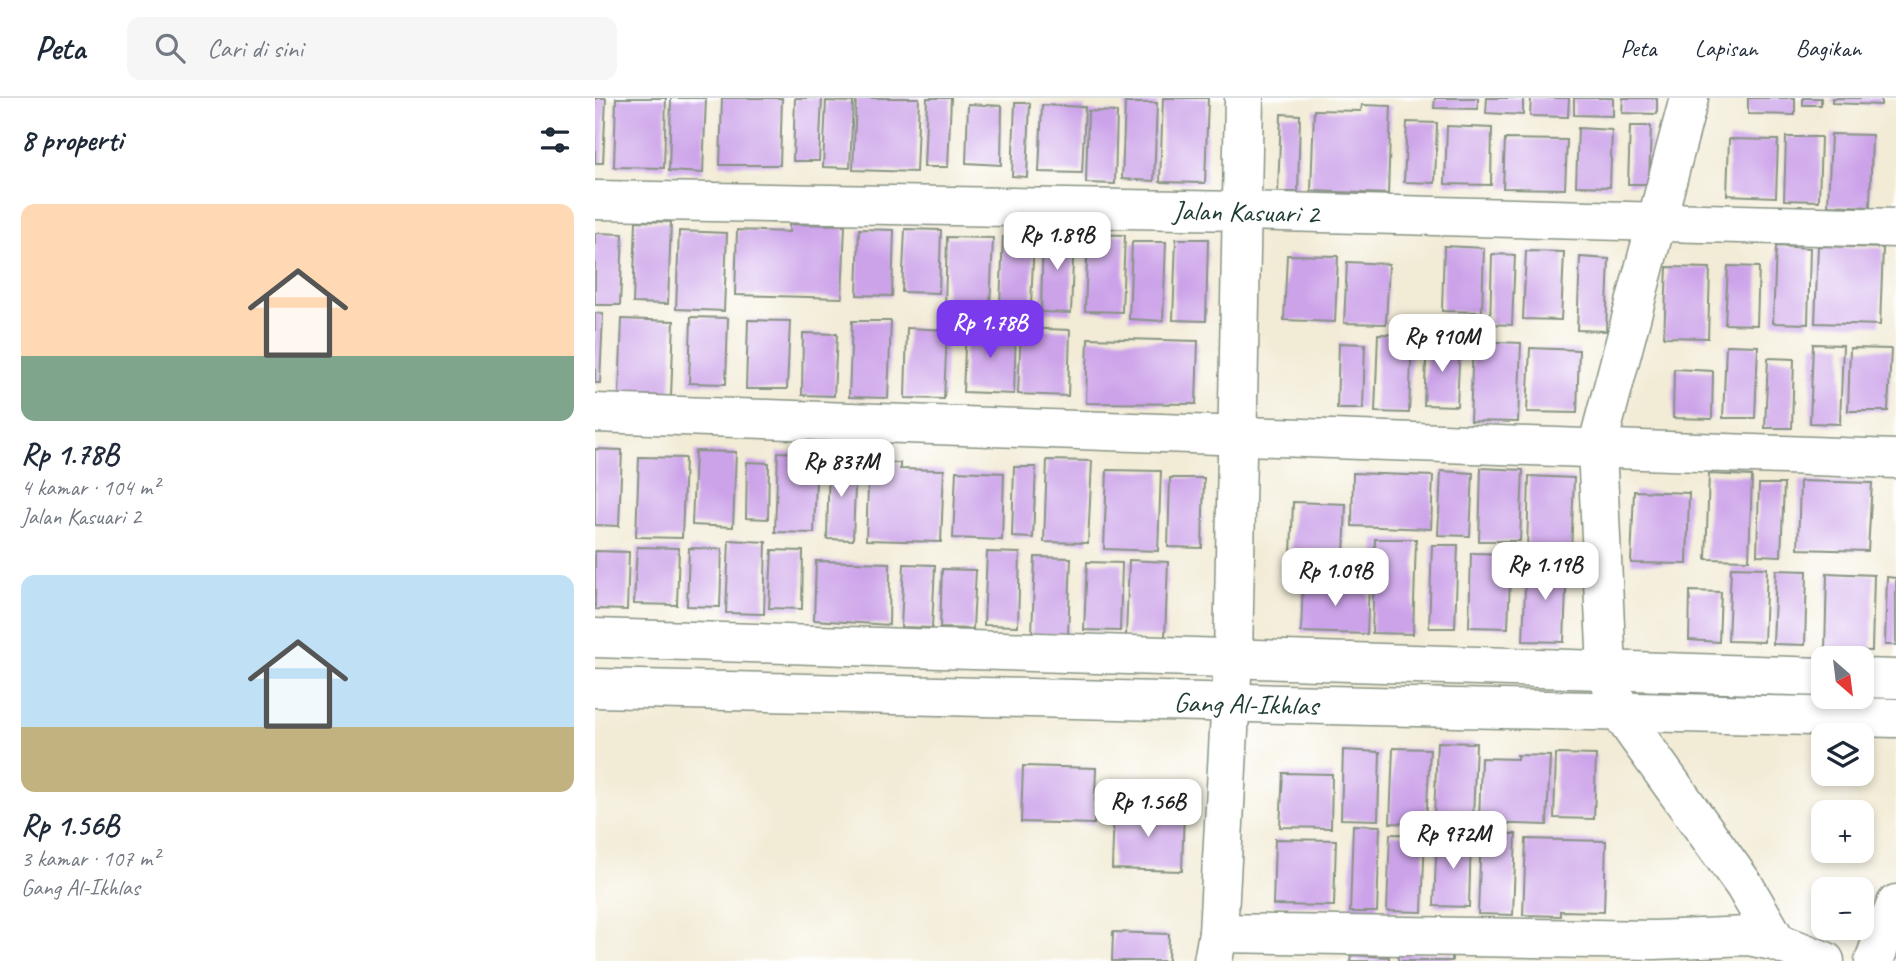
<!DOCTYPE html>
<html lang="id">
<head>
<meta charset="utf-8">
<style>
	:root { --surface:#fff; --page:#f6f6f7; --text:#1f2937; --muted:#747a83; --line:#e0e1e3; --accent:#7c3aed }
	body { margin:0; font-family:Caveat,sans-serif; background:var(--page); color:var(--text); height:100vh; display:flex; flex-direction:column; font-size:26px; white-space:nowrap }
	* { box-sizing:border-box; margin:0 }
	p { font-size:23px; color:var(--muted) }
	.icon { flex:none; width:38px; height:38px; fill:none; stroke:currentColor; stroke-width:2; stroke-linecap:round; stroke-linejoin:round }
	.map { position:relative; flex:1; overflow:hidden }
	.side { display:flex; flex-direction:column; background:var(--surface); width:595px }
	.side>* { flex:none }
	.needle { width:46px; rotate:152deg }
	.tools { position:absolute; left:1216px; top:548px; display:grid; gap:14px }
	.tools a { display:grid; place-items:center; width:63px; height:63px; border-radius:14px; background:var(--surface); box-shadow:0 4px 10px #0003; font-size:35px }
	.price { position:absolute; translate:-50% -60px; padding:0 16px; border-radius:14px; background:#fff; color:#222; font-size:23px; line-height:46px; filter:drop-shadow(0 2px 4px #0008) }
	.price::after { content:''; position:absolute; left:50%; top:42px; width:21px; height:16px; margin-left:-10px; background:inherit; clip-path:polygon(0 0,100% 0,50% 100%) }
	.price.selected { background:var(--accent); color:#fff }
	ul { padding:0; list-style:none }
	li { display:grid; align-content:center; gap:14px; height:371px; padding:0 21px }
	li span { display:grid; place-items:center; height:217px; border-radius:14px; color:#555 }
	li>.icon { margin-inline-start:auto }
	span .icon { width:126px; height:126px; fill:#fffc; stroke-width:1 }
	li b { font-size:30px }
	h2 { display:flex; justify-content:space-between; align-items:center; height:84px; padding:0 21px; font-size:30px }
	header { display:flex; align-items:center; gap:42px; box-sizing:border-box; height:98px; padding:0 35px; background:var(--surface); border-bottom:2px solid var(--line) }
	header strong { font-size:33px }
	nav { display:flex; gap:38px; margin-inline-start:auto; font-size:24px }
	.search { width:490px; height:63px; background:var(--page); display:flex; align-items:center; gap:18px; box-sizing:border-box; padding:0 24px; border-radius:14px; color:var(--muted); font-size:26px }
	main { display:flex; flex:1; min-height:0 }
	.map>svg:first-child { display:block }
</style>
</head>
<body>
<header>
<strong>Peta</strong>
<div class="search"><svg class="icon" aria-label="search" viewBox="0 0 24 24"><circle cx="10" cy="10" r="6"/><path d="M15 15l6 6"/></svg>Cari di sini</div>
<nav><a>Peta</a><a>Lapisan</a><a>Bagikan</a></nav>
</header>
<main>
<section class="side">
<h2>8 properti<svg class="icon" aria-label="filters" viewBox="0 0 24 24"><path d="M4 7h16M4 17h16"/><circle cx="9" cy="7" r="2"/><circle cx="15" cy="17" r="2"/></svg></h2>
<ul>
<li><span style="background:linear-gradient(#ffd9b3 70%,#7fa58c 0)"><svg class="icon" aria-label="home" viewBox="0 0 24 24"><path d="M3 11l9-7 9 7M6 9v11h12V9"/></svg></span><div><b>Rp 1.78B</b><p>4 kamar · 104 m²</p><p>Jalan Kasuari 2</p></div></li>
<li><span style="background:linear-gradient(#bfe0f5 70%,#c2b280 0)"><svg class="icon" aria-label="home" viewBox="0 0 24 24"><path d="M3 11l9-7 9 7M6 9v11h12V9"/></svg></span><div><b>Rp 1.56B</b><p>3 kamar · 107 m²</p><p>Gang Al-Ikhlas</p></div></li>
</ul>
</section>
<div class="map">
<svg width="1301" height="863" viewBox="0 0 1301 863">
	<rect width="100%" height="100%" fill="#fff"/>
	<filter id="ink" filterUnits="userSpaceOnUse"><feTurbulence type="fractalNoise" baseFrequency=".0143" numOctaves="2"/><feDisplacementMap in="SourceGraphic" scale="14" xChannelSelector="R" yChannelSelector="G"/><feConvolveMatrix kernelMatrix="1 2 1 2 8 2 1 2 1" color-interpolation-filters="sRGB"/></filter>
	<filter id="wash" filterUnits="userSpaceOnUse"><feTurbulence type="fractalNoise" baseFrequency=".00686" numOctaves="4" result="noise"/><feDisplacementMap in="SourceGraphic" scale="28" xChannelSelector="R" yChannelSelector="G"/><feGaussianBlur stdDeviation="1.57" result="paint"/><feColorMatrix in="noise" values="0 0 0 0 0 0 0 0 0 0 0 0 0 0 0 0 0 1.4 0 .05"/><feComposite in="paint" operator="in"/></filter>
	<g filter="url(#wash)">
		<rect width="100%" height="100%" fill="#f2ebd5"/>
		<g id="blocks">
			<g fill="#cca3e9">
				<path d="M0,0H11L8,65H0Z"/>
				<path d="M21,0H71L69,70L19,69Z"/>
				<path d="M76,0H111L108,75L74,73Z"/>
				<path d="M127,0H187L185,67H125Z"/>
				<path d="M200,0H227L224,63H198Z"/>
				<path d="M261,0H324L321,74L258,72Z"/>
				<path d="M332,0H356L353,69H329Z"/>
				<path d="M568,0H613L610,85L565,84Z"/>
				<path d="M840,0H883V11L839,10Z"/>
				<path d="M892,0H928V17L891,15Z"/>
				<path d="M936,0H974L973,19L935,18Z"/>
				<path d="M979,0H1018V18L979,17Z"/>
				<path d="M1028,0H1062V16L1027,15Z"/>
				<path d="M1153,0H1200V17L1153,16Z"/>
				<rect x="1208" y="0" width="18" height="7"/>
				<path d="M1237,0H1286V7L1237,5Z"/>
				<path d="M231,3L258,4L255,70L228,69Z"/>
				<path d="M420,5H435L432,79L417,78Z"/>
				<path d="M530,5H562L559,83L527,81Z"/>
				<path d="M373,6L407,8L406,67L371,65Z"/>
				<path d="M447,7L490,9L487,75L444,74Z"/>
				<path d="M767,7L796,8L793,96L716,93L719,12L766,13Z"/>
				<path d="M493,13L522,14L520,86L491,85Z"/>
				<path d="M686,16L705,17L703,94H683Z"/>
				<path d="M812,24L842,25L840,85L809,84Z"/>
				<path d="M852,28L897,30L896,87L850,86Z"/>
				<path d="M1035,28H1056L1054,86H1033Z"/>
				<path d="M983,30L1017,32L1015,89L981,88Z"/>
				<path d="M1236,36L1277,37L1275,109L1233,107Z"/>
				<path d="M1191,39H1226L1224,103L1189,102Z"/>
				<path d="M910,41L972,42L970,91L908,90Z"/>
				<path d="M1134,41L1183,42L1181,99L1132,97Z"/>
				<path d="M41,123L76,124L73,206L38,205Z"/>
				<path d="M194,126L250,127L247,200L140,197L142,132L194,134Z"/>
				<path d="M264,131L299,132L297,198L262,197Z"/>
				<path d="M310,131L346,132L344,195L307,194Z"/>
				<path d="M84,133L132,135L129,213L81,211Z"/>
				<path d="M448,134L479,135L476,215L446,214Z"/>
				<path d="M0,135L28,136L25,207H0Z"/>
				<path d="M493,136L530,137L527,214L490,213Z"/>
				<path d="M352,139L398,140L395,209L350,208Z"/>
				<path d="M408,139H439L436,207L405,206Z"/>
				<path d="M581,141H613L611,223L578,222Z"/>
				<path d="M537,144H571L568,223L534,221Z"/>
				<path d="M849,148L889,150L887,214L847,213Z"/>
				<path d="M1181,148L1215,150L1213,226L1178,225Z"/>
				<path d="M1223,148L1288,150L1285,227L1220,225Z"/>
				<path d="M931,153L969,154L966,222L928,221Z"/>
				<path d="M897,156L920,157L917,227L895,226Z"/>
				<path d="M692,157L743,158L740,224L689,222Z"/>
				<path d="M985,159L1014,161L1011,233L982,232Z"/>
				<path d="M752,164L794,166L791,226L749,225Z"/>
				<path d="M1133,168L1164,169L1162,227L1130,226Z"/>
				<path d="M1072,169L1115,170L1113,240L1069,239Z"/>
				<path d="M0,215L8,216L5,285H0Z"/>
				<path d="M96,219L133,220L131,286L94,285Z"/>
				<path d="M27,221L79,223L76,298L24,297Z"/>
				<path d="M153,222L195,223L192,291H151Z"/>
				<path d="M257,223H296L293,300L254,299Z"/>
				<path d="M371,229L421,230L419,296L368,294Z"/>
				<path d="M312,230L352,232L349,301L310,300Z"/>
				<path d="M426,230L475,232L473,298L423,296Z"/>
				<path d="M208,235L242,236L239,298L207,297Z"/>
				<path d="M783,236L817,237L814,315L780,314Z"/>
				<path d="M493,240L603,243L601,306L491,305Z"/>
				<path d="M832,243L865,244L862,308L829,307Z"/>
				<path d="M878,243L926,245L923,324L875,323Z"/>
				<path d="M744,245L770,246L768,311H742Z"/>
				<path d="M1218,246L1248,247L1245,326L1215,325Z"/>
				<path d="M1131,247L1163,248L1160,320H1128Z"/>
				<path d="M935,250L984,252L982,315L932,314Z"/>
				<path d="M1255,250L1296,251L1293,313H1253Z"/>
				<path d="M1173,260L1199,261L1197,330H1170Z"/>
				<path d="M1079,271L1118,273L1117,321L1078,320Z"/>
				<path d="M0,351L27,352L24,428L0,427Z"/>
				<path d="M100,353L141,354L138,429L97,427Z"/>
				<path d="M183,354L222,356L219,435L180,434Z"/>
				<path d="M44,359L90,360L87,440L41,439Z"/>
				<path d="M234,361L261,362L258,442L232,441Z"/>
				<path d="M452,362L497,363L493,445L449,444Z"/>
				<path d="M152,364L174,365L173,421L151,420Z"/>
				<path d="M274,364L305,365V371L349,372L346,444L271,442Z"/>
				<path d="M419,369H441L438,440L417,439Z"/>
				<path d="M886,370L928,372L925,443H884Z"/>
				<path d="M512,372L566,373L563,453L509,451Z"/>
				<path d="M361,373L409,375L407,442L358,440Z"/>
				<path d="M846,373L878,375L875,438L843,437Z"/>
				<path d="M758,375L838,378L836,431L757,428Z"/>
				<path d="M1114,376L1157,378L1154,462L1111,461Z"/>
				<path d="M934,378L979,380L976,456L932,454Z"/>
				<path d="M575,380H609L607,450L573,449Z"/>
				<path d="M1205,383L1277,385L1273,453L1203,451Z"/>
				<path d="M1164,386H1189L1186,458L1162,457Z"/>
				<path d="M1039,393L1094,395L1092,466L1036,465Z"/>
				<path d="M698,404L751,406L749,459L696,457Z"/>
				<path d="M780,441H821L818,536L777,535Z"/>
				<path d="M134,442L171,444L169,516L131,515Z"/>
				<path d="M837,447H863L860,530H834Z"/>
				<path d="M42,449L84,450L82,507L39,506Z"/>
				<path d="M94,450L127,451L125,509L92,508Z"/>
				<path d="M177,452L208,453L207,511L174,510Z"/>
				<path d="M0,453L34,454L32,512L0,511Z"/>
				<path d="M392,454L425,455L423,528L389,527Z"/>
				<path d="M876,455L916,456L913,530L874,529Z"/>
				<path d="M440,459L476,460L473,537L437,536Z"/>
				<path d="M534,462L573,464L570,539L531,538Z"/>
				<path d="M221,463L295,465L294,527L219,522Z"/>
				<path d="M492,464L527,465L525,533L489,532Z"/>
				<path d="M931,464L972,465L969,544L928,543Z"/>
				<path d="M309,466L340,467L337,530L306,529Z"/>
				<path d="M1136,469L1172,470L1169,544L1133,543Z"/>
				<path d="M347,471L381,472L378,531L345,530Z"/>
				<path d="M1181,472L1212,473L1210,547L1178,546Z"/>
				<path d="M1232,475L1279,477L1277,553L1230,552Z"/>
				<path d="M1292,479L1301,480V547H1290Z"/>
				<path d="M708,483L774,485L772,536L706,534Z"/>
				<path d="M1095,493L1126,494L1124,544L1094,542Z"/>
				<path d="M842,644L881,645L878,721L839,720Z"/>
				<path d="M798,650L835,651L831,726L795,725Z"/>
				<path d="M748,652L785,654L783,722L746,721Z"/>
				<path d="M961,656L1001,657L999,721L959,720Z"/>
				<path d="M922,657L955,658L952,727L884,725L886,660L922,661Z"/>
				<path d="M428,668L501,670L499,726L426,724Z"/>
				<path d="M688,675L737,676L736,730L685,729Z"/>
				<path d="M519,710L589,711L587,773L517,771Z"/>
				<path d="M758,727L785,728L782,814H755Z"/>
				<path d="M886,735L921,736L918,817L883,816Z"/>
				<path d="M795,736L830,737L827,814L792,813Z"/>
				<path d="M842,736L876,738L874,809L839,808Z"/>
				<path d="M680,741L741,742L739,808L678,807Z"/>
				<path d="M931,741L1011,743L1009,814L965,813V818L928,817Z"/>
				<path d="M518,834L574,836L573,863H517Z"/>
				<path d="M803,854L857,855V863H803Z"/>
				<path d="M756,857L794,859V863H755Z"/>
			</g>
		</g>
	</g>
	<g filter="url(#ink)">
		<use href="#blocks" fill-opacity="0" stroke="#889484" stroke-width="2"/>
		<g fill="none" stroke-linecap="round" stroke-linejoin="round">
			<g stroke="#889484" stroke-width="41">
				<g id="minor">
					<path d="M1094,0L1002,350L1012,572L1024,613L1149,787L1182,844"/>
					<path id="s1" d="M0,102L647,113L1301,130"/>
					<path d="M0,315L1301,361"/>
					<path d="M0,540L1228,579"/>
					<path d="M1267,580L1301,581"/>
					<path id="s2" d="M0,590L1301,620"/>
					<path d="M623,835L1059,842L1153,838L1182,844L1230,863"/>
					<path d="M618,863L623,835L638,560L649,0"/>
					<path d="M1279,863L1301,806"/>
				</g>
			</g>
			<use href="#minor" stroke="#fff" stroke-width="38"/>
		</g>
	</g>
	<g text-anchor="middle" stroke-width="6" stroke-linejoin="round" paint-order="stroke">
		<g font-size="28" fill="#1f3d34" stroke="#fff">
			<text dy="10" stroke="none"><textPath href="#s1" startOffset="651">Jalan Kasuari 2</textPath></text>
			<text dy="10" stroke="none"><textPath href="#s2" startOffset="651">Gang Al-Ikhlas</textPath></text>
		</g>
	</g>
</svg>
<div class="tools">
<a><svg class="needle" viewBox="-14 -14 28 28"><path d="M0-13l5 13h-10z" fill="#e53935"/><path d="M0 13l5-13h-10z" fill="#747a83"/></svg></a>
<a><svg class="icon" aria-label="layers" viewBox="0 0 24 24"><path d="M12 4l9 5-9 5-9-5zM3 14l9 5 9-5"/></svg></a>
<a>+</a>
<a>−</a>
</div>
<b class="price" style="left:462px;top:174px">Rp 1.89B</b>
<b class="price selected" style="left:395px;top:262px">Rp 1.78B</b>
<b class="price" style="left:847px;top:276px">Rp 910M</b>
<b class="price" style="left:246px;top:401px">Rp 837M</b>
<b class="price" style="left:950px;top:504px">Rp 1.19B</b>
<b class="price" style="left:740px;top:510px">Rp 1.09B</b>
<b class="price" style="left:553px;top:741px">Rp 1.56B</b>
<b class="price" style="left:858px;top:773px">Rp 972M</b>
</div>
</main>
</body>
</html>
